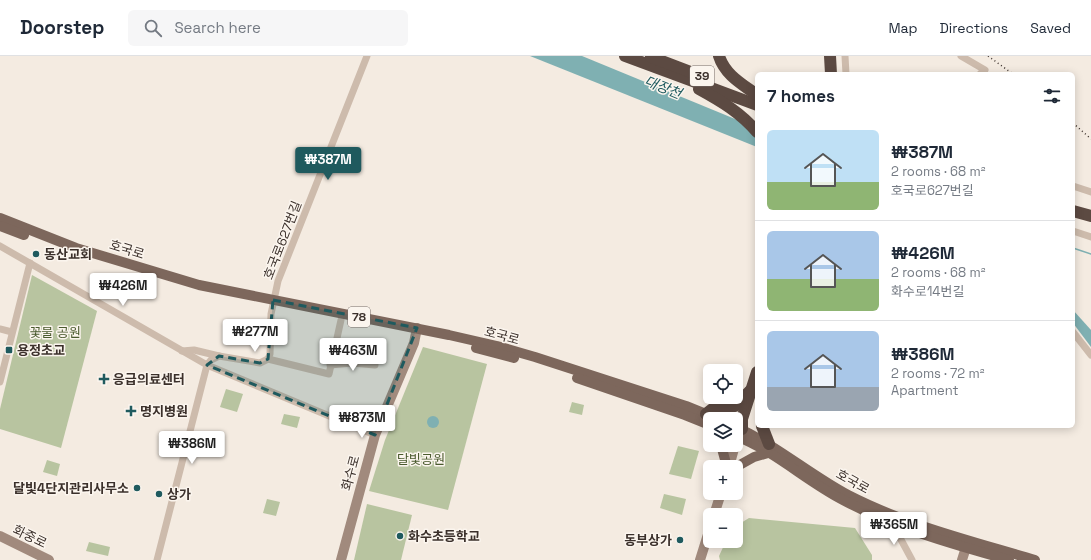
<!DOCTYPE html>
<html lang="en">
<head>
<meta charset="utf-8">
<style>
	:root { --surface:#fff; --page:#f6f6f7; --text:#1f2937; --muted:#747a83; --line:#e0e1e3; --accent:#1f5a5e }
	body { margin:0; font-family:"Space Grotesk","Noto Sans KR",sans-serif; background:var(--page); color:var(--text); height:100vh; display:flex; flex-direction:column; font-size:15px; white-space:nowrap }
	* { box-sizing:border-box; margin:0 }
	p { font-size:13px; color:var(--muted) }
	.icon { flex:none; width:22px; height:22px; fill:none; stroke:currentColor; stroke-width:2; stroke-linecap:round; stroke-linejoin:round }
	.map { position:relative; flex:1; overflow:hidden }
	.side { position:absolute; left:755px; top:16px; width:320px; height:356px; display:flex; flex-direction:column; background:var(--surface); border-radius:6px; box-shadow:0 2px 10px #0003 }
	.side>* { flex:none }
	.fabs { position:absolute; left:703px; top:308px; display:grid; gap:8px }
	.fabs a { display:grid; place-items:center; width:40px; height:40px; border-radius:6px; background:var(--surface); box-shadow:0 2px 10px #0003; font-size:20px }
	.price { position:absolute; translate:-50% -34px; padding:0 9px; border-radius:4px; background:#fff; color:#222; font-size:13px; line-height:26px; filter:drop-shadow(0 1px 2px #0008) }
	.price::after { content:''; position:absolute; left:50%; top:24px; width:12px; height:9px; margin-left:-6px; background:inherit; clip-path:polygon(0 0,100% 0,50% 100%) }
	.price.active { background:var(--accent); color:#fff }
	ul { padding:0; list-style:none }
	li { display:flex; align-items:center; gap:12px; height:100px; padding:0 12px }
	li+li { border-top:1px solid var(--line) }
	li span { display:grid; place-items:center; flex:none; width:112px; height:80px; border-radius:6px; color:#555 }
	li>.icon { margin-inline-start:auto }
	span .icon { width:48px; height:48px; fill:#fffc; stroke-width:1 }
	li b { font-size:17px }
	h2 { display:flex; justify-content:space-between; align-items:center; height:48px; padding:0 12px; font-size:17px }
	header { display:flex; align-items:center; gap:24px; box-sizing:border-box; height:56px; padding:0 20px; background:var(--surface); border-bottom:1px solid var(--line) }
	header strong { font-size:19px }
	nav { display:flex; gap:22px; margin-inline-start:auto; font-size:14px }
	.search { width:280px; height:36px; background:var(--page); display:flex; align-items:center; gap:10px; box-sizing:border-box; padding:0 14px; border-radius:6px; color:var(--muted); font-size:15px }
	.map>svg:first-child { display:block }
</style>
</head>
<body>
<header>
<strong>Doorstep</strong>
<div class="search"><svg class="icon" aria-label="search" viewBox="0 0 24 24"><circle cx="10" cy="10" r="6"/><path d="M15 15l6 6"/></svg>Search here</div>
<nav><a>Map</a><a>Directions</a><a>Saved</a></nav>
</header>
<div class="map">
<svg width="1091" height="504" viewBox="0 0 1091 504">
	<rect width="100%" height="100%" fill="#f4ebe1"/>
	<g fill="#b8c4a0">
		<path d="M32,219L97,255L61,392L0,373V353Z"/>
		<path d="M423,291L487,308L448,454L369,435L385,384Z"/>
		<path d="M226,333L243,338L237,356L220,351Z"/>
		<path d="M572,346L584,349L582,359L569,356Z"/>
		<path d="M284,358L300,361L297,372L281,368Z"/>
		<path d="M678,390L699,395L691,423L669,418Z"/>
		<path d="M47,404L60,408L57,420L43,416Z"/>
		<path d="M664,438L686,443L682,459L660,452Z"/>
		<path d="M267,443L280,446L276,460L263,457Z"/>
		<path d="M367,448L412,459L401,504H354Z"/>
		<path d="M749,462L855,472L872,499V504H720L719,500L726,485H736V470Z"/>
		<path d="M89,486L110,491L108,500L86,495Z"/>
	</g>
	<g fill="#7fb0b2">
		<path d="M530,0H582L757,72V91Z"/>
		<path d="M1073,254L1091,274V291L1073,267Z"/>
		<circle cx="433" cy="366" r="6"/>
	</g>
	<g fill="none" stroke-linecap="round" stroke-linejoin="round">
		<path stroke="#7fb0b2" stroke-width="1.5" d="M1073,192L1091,198"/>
		<g stroke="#cdbbac" stroke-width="7">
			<path d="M845,0L846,18"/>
			<path d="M961,0L985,14L980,18"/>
			<path d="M1073,130L1091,136"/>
			<path d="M1073,175L1091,181"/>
			<path d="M0,190L207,309L375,379"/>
			<path d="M0,273L12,276"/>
			<path d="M1073,276L1091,299"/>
			<path d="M182,295L194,294L219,300"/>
			<path d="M268,303L329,318L341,264"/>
			<path d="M330,309L352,307L375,309"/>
			<path d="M0,326L30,207"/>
			<path d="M892,467L912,504"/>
			<path d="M157,504L207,309L211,304L219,300L260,307L268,303L270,298L271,258L278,225L367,0"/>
		</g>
		<g stroke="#a18a7d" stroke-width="10">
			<path d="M729,411L735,389"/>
			<path d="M714,459L721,437"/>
			<path d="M0,480L49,504"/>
			<path d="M341,504L375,379L414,287L417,272"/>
			<path d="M700,504L710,472"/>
			<path d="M962,504L968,485"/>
		</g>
		<g stroke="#7d675c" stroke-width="10">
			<path d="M0,162L76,192L199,229L449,279L497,290L535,301L686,350L718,363"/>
			<path d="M0,170L24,179"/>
			<path d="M476,292L514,302"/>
			<path d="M577,322L685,359L710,369"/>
			<path d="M736,371C776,389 809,418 848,439C906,469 972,485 1035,504"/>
			<path d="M736,380C775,395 806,425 843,444C895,472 952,488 1009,504"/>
			<path d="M721,389L727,411"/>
			<path d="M736,411L754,401L768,397"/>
		</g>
		<g stroke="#5c4a42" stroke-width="12">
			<path d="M625,0L757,49"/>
			<path d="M719,0C725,19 742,28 757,39"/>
			<path d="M830,0L831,18"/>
			<path d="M651,1L696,18"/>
			<path d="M699,33C721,45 741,57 757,76"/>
			<path d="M1073,155L1091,160"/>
			<path d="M706,358L715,351L735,350L750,335"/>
			<path d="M762,370L769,388"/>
			<path d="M742,373V363L757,316"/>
		</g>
		<g stroke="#3b302b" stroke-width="1.5" stroke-dasharray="1 3" stroke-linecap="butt">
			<path d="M988,0L1013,18"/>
			<path d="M1073,67L1091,83"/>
		</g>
	</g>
	<path fill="#1f5a5e" fill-opacity="0.2" stroke="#1f5a5e" stroke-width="3" stroke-dasharray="8 5" stroke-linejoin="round" d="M273,244L417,272L375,379L207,309L219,300L260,307L268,303Z"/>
	<g fill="#1f5a5e" stroke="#fbf5ee" stroke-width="1.5">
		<circle cx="36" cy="198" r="4"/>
		<rect x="5" y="290" width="8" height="8" rx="2"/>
		<path d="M102 317h4v4h4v4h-4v4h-4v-4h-4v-4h4z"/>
		<path d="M129 349h4v4h4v4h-4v4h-4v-4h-4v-4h4z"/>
		<circle cx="137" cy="432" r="4"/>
		<circle cx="159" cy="438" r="4"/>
		<circle cx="400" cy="480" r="4"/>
		<circle cx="680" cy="484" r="4"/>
	</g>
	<g text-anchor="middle" stroke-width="3" stroke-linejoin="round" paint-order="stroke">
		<g fill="#fbf5ee" stroke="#756b66" stroke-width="1">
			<rect x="690" y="10" width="24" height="20" rx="3"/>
			<rect x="348" y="251" width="22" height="20" rx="3"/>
		</g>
		<g font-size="12" font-weight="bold" fill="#3b302b">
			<text x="702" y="24">39</text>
			<text x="359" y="265">78</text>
		</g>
		<g font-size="13" fill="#3b302b" stroke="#fbf5ee">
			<text transform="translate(282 184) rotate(-69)" y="5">호국로627번길</text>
			<text transform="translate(127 193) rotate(17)" y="5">호국로</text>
			<text transform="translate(502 279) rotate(15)" y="5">호국로</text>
			<text transform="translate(350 417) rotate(-75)" y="5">화수로</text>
			<text transform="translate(853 425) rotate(29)" y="5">호국로</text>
			<text transform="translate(30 480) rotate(26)" y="5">화중로</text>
		</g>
		<g font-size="13" font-weight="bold" fill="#3b302b" stroke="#fbf5ee" text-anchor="start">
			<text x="44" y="203">동산교회</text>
			<text x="17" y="299">용정초교</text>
			<text x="113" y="328">응급의료센터</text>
			<text x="140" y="360">명지병원</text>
			<text x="129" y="437" text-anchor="end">달빛4단지관리사무소</text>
			<text x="167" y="443">상가</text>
			<text x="408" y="485">화수초등학교</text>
			<text x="672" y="489" text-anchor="end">동부상가</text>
		</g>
		<g font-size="13" fill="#4a5a2e" stroke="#fbf5ee">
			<text x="55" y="281">꽃물 공원</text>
			<text x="421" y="408">달빛공원</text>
		</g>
		<g font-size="14" font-style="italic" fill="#1f5a5e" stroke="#fbf5ee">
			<text transform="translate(663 31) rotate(22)" y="5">대장천</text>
		</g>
	</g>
</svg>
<div class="fabs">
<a><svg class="icon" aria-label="locate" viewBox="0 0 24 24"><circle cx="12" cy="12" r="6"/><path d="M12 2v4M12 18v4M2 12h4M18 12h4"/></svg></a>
<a><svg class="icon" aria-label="layers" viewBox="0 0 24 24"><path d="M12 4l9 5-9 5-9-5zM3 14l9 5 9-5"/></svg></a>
<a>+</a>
<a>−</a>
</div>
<b class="price active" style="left:328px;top:125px">₩387M</b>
<b class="price" style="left:123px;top:251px">₩426M</b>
<b class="price" style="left:255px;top:297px">₩277M</b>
<b class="price" style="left:353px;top:316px">₩463M</b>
<b class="price" style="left:362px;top:383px">₩873M</b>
<b class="price" style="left:192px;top:409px">₩386M</b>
<b class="price" style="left:894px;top:490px">₩365M</b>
<section class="side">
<h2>7 homes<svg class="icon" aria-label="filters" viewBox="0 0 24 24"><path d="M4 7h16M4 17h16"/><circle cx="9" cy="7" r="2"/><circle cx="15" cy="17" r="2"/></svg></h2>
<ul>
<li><span style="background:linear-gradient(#bfe0f5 65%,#8fb573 0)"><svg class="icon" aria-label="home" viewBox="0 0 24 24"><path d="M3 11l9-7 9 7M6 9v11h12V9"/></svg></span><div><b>₩387M</b><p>2 rooms · 68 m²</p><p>호국로627번길</p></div></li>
<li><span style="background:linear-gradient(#a9c7e8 60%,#8fb573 0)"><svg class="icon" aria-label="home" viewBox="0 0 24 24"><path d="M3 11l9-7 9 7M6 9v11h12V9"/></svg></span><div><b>₩426M</b><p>2 rooms · 68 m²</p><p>화수로14번길</p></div></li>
<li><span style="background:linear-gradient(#a9c7e8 70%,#9aa5b1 0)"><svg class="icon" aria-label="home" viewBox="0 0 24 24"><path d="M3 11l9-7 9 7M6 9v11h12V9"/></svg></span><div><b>₩386M</b><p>2 rooms · 72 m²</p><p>Apartment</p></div></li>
</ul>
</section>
</div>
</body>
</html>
